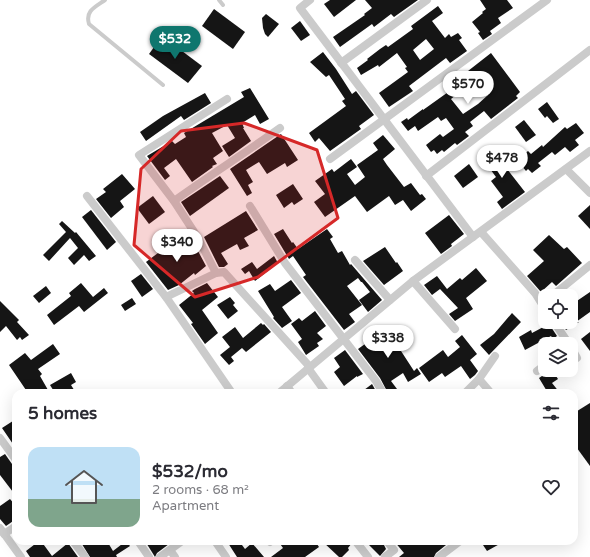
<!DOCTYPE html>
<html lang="en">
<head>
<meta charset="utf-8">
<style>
	:root { --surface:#fff; --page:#f7f7f7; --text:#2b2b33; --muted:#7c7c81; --accent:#0f766e }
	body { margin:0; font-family:"Varela Round",sans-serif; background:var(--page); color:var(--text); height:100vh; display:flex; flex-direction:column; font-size:15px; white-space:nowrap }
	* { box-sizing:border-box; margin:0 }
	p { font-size:13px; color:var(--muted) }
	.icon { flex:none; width:22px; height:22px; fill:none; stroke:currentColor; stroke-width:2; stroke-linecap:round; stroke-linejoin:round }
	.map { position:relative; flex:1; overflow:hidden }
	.side { position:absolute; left:12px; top:389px; width:566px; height:156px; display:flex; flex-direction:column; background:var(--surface); border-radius:12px; box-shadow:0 4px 16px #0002 }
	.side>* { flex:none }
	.controls { position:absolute; left:538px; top:289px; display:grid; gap:8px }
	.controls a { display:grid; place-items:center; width:40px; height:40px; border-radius:8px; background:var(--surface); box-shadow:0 4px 16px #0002; font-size:20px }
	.price { position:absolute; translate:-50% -34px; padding:0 9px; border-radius:14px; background:#fff; color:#222; font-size:13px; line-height:26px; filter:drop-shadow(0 1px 2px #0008) }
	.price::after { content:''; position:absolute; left:50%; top:24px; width:12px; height:9px; margin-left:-6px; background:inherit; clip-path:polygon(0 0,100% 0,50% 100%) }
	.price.active { background:var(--accent); color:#fff }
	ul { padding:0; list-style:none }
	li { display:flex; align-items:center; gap:12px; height:100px; padding:0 16px }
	li span { display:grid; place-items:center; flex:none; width:112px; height:80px; border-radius:12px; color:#555 }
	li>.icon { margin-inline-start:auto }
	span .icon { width:48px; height:48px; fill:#fffc; stroke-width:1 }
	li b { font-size:17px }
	h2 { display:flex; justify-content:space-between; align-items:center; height:48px; padding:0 16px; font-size:17px }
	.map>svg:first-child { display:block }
</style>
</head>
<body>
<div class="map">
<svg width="590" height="557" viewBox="0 0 590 557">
	<rect width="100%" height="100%" fill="#fff"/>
	<g fill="#151515" fill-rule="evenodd">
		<path d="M330,0H356L334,17L324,4Z"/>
		<path d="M365,0H418L394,17L391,14L374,27L372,24L340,47L333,37L365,15L364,14L372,8Z"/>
		<path d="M480,0H507L513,8L498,18L501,23L490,31L492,34L483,40L478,33L480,32L472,22L483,13L482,12L486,9Z"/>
		<path d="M438,6L443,13L432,21L445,38L449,34L451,37L458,33L462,38L459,40L467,51L450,63L446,58L409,86L413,91L389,107L379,93L408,72L405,68L407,67L397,53L379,67L378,65L361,75L357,68L368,60L367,59L380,49L386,45L388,47L413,29L411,26ZM426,39L434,49L420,60L413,50Z"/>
		<path d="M214,9L245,32L233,49L202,26Z"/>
		<path d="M266,14L279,24L268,37L265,34L263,28L262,18Z"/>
		<path d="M300,21L310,35L301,41L291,28Z"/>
		<path d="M162,36L202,66L188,83L149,54Z"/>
		<path d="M323,52L336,69L352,94L356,91L374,115L359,126L361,129L330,151L319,138L315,142L309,133L346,106L342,101L345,99L329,75L326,77L310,62Z"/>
		<path d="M491,53L520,92L516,96L518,98L491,119L484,111L470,122L473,126L465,132L469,136L457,145L455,143L444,152L442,150L437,154L434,150L431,152L426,145L440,134L443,137L454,129L446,118L441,121L438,117L418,131L415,126L408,131L401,122L407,118L408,120L423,109V110L451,90L456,95L451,99L463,114L478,104L488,95L468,71Z"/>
		<path d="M250,88L269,119L260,124L255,115L242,123L244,128H243L251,141L229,157L222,146L235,138L227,125L212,133L223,151L213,158L217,164L212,166L213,167L192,182L176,159L164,168L170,176L165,180L147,156L172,141L175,144L186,137L184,133L244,97L241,92Z"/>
		<path d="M205,93L211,103L184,120L181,116L146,141L140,132L163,116Z"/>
		<path d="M547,102L559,119L553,123L547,116L545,118L538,109Z"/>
		<path d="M524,120L536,135L526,142L515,127Z"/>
		<path d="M576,123L584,133L575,140L579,145L570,152L565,147L555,155L552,152L538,163L541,166L532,173L528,169L526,171L517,160L528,151L531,154L542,145L543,147L565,127L567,129Z"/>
		<path d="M281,134L298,160L287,167L285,163L267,174L259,162L246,170L253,182L248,185L252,193L247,196L230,169Z"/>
		<path d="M383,135L395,149L383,159L387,165L404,187L411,183L420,195L422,194L426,199L411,211L403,200L395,205L389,196L367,212L355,196L325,217L314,202L325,194L315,181L332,169L334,172L351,159L357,167L347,174L355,185L365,177L357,165L378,150L373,143Z"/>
		<path d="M490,147L525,192L502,209L497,202L503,197L491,181L496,177L479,154Z"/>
		<path d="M469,164L478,177L463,188L454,176Z"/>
		<path d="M122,174L135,189L120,201L124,207L111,218L96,199L106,192L103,189Z"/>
		<path d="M220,176L229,188L190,216L181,202Z"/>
		<path d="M293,184L303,199L294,205L292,202L284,208L276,195Z"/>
		<path d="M153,196L165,212L149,224L137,208Z"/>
		<path d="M590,205V229L578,216Z"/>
		<path d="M91,210L116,242L107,250L82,217Z"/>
		<path d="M246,211L258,230L244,238L249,246L240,250L237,244L221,253L228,264L224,267H219L204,237Z"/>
		<path d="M449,215L464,234L451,244L452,246L441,254L425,233Z"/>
		<path d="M62,221L75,233L76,232L96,256L89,261L84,255L74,265L68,258L78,248L70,238L49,261L43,255L66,232L59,224Z"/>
		<path d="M283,229L292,243L293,242L298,249L327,229L333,237L330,239L338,253L342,251L350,265L351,264L382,300L368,312L359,300L370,292L362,282H361L358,278L347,286L362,305L349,314L355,322L344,330L303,277L306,275L293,256L289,259L274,234Z"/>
		<path d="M549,235L564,249L567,247L582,263L556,286L552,282L541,292L527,276L544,261L533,250Z"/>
		<path d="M178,238L183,245L191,238L206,266L195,275L194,273L179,285L168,290L146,262Z"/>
		<path d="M385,247L396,263L397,262L403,271L384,285L363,261Z"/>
		<path d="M274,256L278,263L255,281L249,271L245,274L241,269L252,262L257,269Z"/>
		<path d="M476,268L487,281L466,298L473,309L455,321L449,314L458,308L440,289L432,295L424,285L437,276L447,289L460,278L462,280Z"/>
		<path d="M141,274L153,289L142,297L131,281Z"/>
		<path d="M291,280L301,293L282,307L292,321L282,328L273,318L274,317L258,291L270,284L275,291Z"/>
		<path d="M81,283L93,297L104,288L108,293L84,312L79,306L54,325L47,315L71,296L69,293Z"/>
		<path d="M207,283L218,297L202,310L218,333L205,344L191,324L193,323L179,305L194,293L192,291L195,289Z"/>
		<path d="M46,286L51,293L39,303L33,296Z"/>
		<path d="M590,292V312L576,322H579L566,330L561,322H571V305Z"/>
		<path d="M230,297L235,303L233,305L238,311L228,319L217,305Z"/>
		<path d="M132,298L136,304L125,311L121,305Z"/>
		<path d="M0,301L19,320L17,322L29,335L22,340L20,337L17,340L6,326L0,332Z"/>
		<path d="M315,311L326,326L317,333L323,339L317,343L319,346L306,355L298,342L302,339L291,324L299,318L302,321Z"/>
		<path d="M512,313L521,322L489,355L480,345L494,334Z"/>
		<path d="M261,323L263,325L264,324L271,332L246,352L242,348L231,357L234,361L229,365L220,355L230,347L222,337L235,327L243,338Z"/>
		<path d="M549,324L557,336L553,339L551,336L525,350L519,337L531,330L532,333Z"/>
		<path d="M390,326L404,348L401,351L414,371L417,368L421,374L408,382L403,373L391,381L397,389L392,393H388L380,378L358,349Z"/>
		<path d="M590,332V351L581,339Z"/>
		<path d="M462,335L477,354L470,360L478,371L475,375L470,379L461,366L445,377L442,373L429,382L419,368L443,350L448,357L460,347L455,341Z"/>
		<path d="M53,344L60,354L38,369L42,374L40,376L48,390L44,393H28L9,365L25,353L31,360Z"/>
		<path d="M345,350L363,374L357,377V376L344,386L334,372L340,367L334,358Z"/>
		<path d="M551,370H552L558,379L552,383L560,393H548L539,378Z"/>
		<path d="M71,373L76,382L71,385L76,393H55L50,385Z"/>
		<path d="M372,384L377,393H360Z"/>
		<path d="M590,403V466L574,444V413Z"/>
		<path d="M16,419V451L14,448L15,447L2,428Z"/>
		<path d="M5,454L12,464L16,465V496L0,475V457Z"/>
		<path d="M10,499L16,506V519L6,526L0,519V506Z"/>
		<path d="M39,541H41L52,556L68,543L78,557H30L26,551Z"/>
		<path d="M80,541H107L113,551L126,541L130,546L116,555L117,557H90Z"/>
		<path d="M145,541H173L157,553L155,557Z"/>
		<path d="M231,541H239L245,549L252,543L264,557H237L228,543Z"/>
		<path d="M278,541H315L319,547L305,557H271L283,548Z"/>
		<path d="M322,541H352V543L348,548L349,550L342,557H339Z"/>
		<path d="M365,541H382L386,549L380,556Z"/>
		<path d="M394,541H451L436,553L434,557H399L404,553Z"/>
		<path d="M490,541H505L487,551L483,545Z"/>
	</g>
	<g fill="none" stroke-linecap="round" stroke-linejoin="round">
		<g stroke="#cbcbcb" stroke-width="4">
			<path d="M105,0C95,7 85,11 89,24L163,85"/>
			<path d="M219,0L223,5"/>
		</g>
		<g stroke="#cbcbcb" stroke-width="8">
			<path d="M310,0L300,8L473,237"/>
			<path d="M341,63L427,0"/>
			<path d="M227,99L139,155L174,201L198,238L216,273L224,272L310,367"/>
			<path d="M330,159L547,0"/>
			<path d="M566,169L590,193"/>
			<path d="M426,176L590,50"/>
			<path d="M87,196L166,297L232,393"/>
			<path d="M174,201C209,176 245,153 280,128"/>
			<path d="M250,206L285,263L376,381L383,393"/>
			<path d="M481,232L535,293L545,309"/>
			<path d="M355,260L390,300"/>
			<path d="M413,281L455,329"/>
			<path d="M552,296L590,265"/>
			<path d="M166,297L216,273"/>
			<path d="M554,322L569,344"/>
			<path d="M571,347L577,358"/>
			<path d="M308,368L326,393"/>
			<path d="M537,371L545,365"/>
			<path d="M479,379L491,393"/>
			<path d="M287,386L292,393"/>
			<path d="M279,393L413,281L590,151"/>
			<path d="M465,393L479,379L495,356"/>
			<path d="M0,438L16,460"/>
			<path d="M0,528L21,557"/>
			<path d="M4,534L16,526"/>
			<path d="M73,541L85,557"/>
			<path d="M138,541L149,557"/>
			<path d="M215,541L226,557"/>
			<path d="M269,541L270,542"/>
			<path d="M357,543L368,557"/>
			<path d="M170,550L175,557"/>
			<path d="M160,557L182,541"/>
			<path d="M385,557L394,550L387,541"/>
			<path d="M439,557L460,541"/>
		</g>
	</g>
	<path fill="#d62828" fill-opacity="0.2" stroke="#d62828" stroke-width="3" stroke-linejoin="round" d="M244,123L317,150L338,218L258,277L195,297L134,245L141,169L181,131Z"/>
</svg>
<div class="controls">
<a><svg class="icon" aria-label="locate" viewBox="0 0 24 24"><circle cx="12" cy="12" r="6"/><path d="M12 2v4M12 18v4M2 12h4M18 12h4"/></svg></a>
<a><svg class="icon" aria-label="layers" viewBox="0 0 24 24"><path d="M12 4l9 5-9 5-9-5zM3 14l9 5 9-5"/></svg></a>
</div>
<b class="price active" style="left:175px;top:60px">$532</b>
<b class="price" style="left:468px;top:105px">$570</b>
<b class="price" style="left:502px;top:179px">$478</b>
<b class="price" style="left:177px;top:263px">$340</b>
<b class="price" style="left:388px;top:359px">$338</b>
<section class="side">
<h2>5 homes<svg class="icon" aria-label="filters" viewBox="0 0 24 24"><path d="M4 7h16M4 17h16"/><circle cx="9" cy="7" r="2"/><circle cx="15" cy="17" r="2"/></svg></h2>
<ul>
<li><span style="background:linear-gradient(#bfe0f5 65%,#7fa58c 0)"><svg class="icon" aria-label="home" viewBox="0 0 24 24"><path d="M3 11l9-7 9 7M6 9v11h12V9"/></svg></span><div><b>$532/mo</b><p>2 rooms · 68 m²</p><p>Apartment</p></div><svg class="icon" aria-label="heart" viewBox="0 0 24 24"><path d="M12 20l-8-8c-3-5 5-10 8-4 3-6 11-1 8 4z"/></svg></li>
</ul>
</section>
</div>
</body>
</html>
